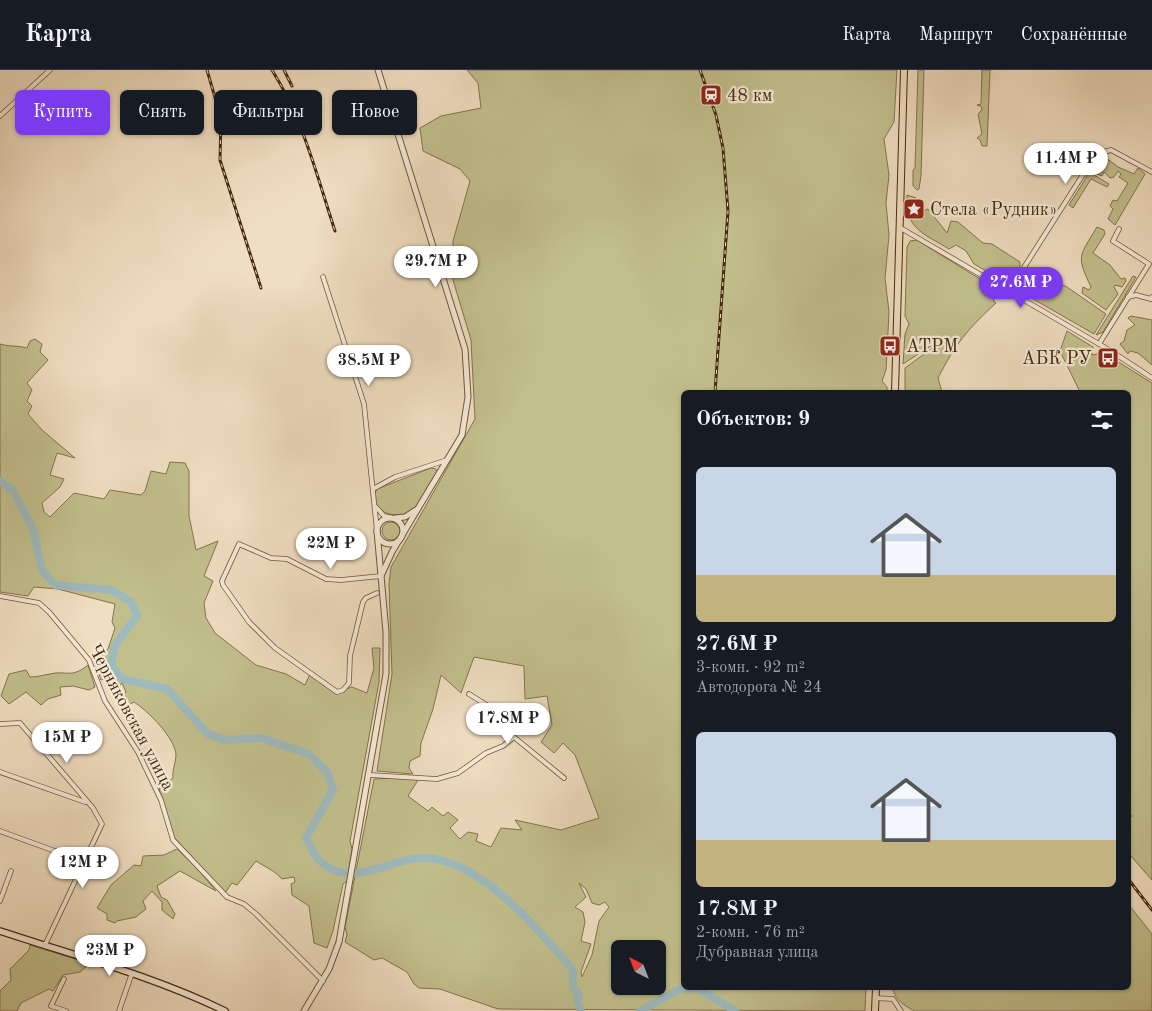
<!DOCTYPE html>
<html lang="ru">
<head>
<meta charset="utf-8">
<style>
	:root { --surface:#171b24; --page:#242831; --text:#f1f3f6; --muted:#9ea1a6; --line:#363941; --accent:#7c3aed }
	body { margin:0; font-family:"Old Standard TT",serif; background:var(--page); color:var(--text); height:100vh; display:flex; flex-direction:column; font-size:19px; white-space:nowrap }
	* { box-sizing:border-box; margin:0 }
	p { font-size:16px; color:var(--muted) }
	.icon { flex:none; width:28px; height:28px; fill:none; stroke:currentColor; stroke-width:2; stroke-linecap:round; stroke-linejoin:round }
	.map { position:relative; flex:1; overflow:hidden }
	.side { position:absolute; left:681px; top:320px; width:450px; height:600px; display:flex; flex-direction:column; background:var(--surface); border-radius:8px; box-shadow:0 1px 4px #0004 }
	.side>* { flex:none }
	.guide { position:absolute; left:15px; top:20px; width:475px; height:45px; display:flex; gap:10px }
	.needle { width:32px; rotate:318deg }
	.fabs { position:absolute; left:611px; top:870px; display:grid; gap:10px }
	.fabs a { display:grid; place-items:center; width:55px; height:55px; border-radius:8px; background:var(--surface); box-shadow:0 1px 4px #0004; font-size:25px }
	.price { position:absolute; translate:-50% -42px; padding:0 11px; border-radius:18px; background:#fff; color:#222; font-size:16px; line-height:32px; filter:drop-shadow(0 1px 2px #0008) }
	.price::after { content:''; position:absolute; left:50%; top:30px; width:15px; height:11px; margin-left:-8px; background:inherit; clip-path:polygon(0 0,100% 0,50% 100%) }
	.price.selected { background:var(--accent); color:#fff }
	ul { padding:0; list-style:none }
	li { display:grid; align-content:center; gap:10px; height:265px; padding:0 15px }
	li span { display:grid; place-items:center; height:155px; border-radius:8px; color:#555 }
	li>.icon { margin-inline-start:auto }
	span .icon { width:90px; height:90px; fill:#fffc; stroke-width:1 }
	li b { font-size:21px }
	h2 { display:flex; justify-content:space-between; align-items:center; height:60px; padding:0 15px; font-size:21px }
	.tag { padding:0 18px; border-radius:8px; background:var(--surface); box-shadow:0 1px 4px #0004; font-size:18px; line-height:45px }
	.tag.selected { background:var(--accent); color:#fff }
	header { display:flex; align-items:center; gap:30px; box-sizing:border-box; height:70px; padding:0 25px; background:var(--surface); border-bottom:1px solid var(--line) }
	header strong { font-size:24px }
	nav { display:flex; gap:28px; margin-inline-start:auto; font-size:18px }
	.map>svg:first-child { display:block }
</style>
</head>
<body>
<header>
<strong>Карта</strong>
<nav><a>Карта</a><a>Маршрут</a><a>Сохранённые</a></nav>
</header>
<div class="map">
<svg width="1152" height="941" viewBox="0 0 1152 941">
	<rect width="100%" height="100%" fill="#f0dec1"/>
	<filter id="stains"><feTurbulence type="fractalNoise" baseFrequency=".004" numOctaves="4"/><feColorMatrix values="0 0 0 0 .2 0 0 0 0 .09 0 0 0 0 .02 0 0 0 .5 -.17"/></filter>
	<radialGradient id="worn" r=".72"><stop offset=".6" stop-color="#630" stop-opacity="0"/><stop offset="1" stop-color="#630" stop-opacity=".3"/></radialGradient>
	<g fill="#c2bf8d" stroke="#84744c" fill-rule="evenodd">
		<path d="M467,0H897L894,52L884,69L889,105L886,133L889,165L885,208L889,242L886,300L882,311L887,317V322H684V918H866L865,941L498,939L440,919L419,918L414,914L407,902L382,888L374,890L345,872L347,865L345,857L374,709L415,707L418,710L408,726L428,741L432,737L443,746L448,742L458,750L450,758L460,769L468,762L478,764L476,771L491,777L501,758L522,760L515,750L561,760L599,748L575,685L563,673L554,683L541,672L552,655L547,626L525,629L524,596L474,587L461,623L441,605L433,639L421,673L420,686L410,691L409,698L413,704L377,701L392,604L389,514L391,497L475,349L471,270L453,210V171L470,111L460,99L423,81L420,58L441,46L481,38L478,13ZM579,813L586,819L592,833L599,835L605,832L609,837L599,851L592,885L582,907L581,902L591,874L581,871L585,852L583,842L575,837L586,827ZM620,879H658V916H620Z"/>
		<path d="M918,0H924L921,106L919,119L917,120L913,116V100L915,98Z"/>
		<path d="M982,0H990L987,76H982L980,70L977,68L982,64L978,44L982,40L981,36L977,35L981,34Z"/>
		<path d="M1101,84L1118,97L1134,104L1138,98L1145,104L1115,155L1108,149L1113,139L1110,136L1113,130L1117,131L1128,113L1119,107L1121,104L1118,101L1114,107L1110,108L1104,102L1102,106L1095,103L1094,105L1109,114L1107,117L1091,109L1073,138L1069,135Z"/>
		<path d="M907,125L916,128V135L911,136V141H923L928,139L947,163L951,151L958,152L983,173L992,174L1020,192V196L1012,209L1005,212L974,194L966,181L956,175L949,179C925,164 904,159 907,125Z"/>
		<path d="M1097,157L1104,160L1105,164L1093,183L1110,195L1121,209L1125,208L1126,211L1122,217L1115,215L1114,217L1118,224L1106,240L1082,223L1083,217L1089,220L1091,217C1076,185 1079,187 1097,157Z"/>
		<path d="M917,170L1001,222L993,231L996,233C967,260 956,273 938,308L942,322H905V298L938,274L937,272L903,294L905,264L909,254L905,246L907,177L910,171Z"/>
		<path d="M1027,198L1067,217L1106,244L1094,264L1021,222L1019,212Z"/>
		<path d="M1133,206L1136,207L1103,262L1096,265Z"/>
		<path d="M1131,246L1152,250V295L1138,283L1130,281L1128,284L1120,274L1124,271L1127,260L1135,255L1128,248Z"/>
		<path d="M1067,261L1093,277L1092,285L1104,283L1152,313V810L1129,784V748L1132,746L1129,744V322H1080L1060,281Z"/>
		<path d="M35,269L42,274L40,282L48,290L27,313L32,320L27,331L32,336L28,344L42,360L75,388L57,383L50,405L64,409L60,417L42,433L44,442L50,447L74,423L104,429L110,420L141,425L145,421L151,401L166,404L170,392L185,393L189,401V446L196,480L218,471L204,506L213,511L204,533L206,548L215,563L256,595L286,604L305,615L310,604L337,622L352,617L367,623L374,598L372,578H380L379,612L350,771L352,779L347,811L343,814L333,861L327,878L314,873L309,836L292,825L291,814L295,812L294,807L282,809C274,800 265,797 256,791L237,815L232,813L225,823L173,766L159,719L173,708C172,700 176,692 176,684C174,667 148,641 134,632L127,636L120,627L126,622L122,613L116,620L107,608L101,610L94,590L108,579L115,558L112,552L115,534L58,519L34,517L28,526L0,522V274C9,277 17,275 27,278L30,271Z"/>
		<path d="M431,398L436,399L437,403C431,413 424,432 414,439C397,453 365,440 377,419Z"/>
		<circle cx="391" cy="461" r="9"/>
		<path d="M88,595L95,617L89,620L73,616L60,617L61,625L48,629L41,635L26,622L9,634L1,626L9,604L26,600L30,607C38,607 43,605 50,604C66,600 71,609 88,595Z"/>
		<path d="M177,779L196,797L216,821L180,801L157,816L161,827L167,830L175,844L173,849L162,840V832L152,821L143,831L146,839L136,847L117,851L115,853L107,850V844L97,838L111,815L134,795L141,796L143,786L164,785Z"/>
		<path d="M1129,835L1152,864V941H914C903,934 897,932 892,918H1129Z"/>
		<path d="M30,875L85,892L87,896L80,902L63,905L53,921L49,919L21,933L17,941H0V921L11,910L10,899L29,880Z"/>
	</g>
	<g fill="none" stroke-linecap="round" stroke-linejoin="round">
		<g stroke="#9ebabd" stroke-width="8">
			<path d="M0,411L13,421L33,459L42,500L55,515L112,520L131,532L137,546L115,575L111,596L123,609L167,619L208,664L226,670L261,668L309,684L327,702L333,720L306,768C310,775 314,786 320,791C351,822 397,784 429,788C438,789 450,793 458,796C500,815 539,861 569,895L573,901V918L579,924L577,930L581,941"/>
			<path d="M697,918L735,941"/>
			<path d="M640,941L680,919L696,918"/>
		</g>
		<g stroke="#705639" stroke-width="5.5">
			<g id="minor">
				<path d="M0,46L50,0"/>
				<path d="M899,157L1111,281L1152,308"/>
				<path d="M323,207L364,334L377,461"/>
				<path d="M1009,221L1096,84L1111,80L1152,102"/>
				<path d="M1128,227L1136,225L1151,229L1152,227"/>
				<path d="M1099,274L1149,194L1113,171L1119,159"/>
				<path d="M373,419L395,407L447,390"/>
				<path d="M376,437L384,446L392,448"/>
				<path d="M377,523L366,528L363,532L350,586L349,613L343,620L337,622L275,578L249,552L223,515L222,511L239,474L271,488L287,489L326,509L341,510L381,506"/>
				<path d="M0,526L39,533L49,542L89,590L105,631L138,682L161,730L173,770L227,827L244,834L256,844L323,911"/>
				<path d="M469,624L493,639V650L564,708"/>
				<path d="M0,654L20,653L93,738L102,754L45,875"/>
				<path d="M0,702L85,732"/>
				<path d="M370,705L437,709L458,703L486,683L503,676L513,668"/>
				<path d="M0,761L85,792"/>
				<path d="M0,831L11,801"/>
				<path d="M64,909L51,936L66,941"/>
				<path d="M875,928L893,929L901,941"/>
				<path d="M119,941L132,903"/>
			</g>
		</g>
		<g stroke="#705639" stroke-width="7">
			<g id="tertiary">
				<path d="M378,0L465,279L468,327L462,365L392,482L381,506"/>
				<path d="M395,448L405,447L416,440"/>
				<circle cx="390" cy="461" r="13"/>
				<path d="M304,941L329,899L339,872L386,604V562L377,461"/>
			</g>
		</g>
		<g stroke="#46280c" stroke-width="8">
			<path id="secondary" d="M0,861C76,886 153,906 225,941"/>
		</g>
		<g stroke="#46280c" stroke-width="8">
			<g id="trunk">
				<path d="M895,322L904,0"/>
				<path d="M875,941L876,918"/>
			</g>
		</g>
		<use href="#minor" stroke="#f5ead7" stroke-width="4"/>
		<use href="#tertiary" stroke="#f5ead7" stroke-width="5"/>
		<use href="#secondary" stroke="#f5ead7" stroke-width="5.5"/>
		<use href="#trunk" stroke="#f0dec1" stroke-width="6"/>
		<g stroke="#46280c" stroke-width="3">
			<g id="rail">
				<path d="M207,0L221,48L220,90L261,218"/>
				<path d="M272,0C303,49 317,106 335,161"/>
				<path d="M284,0L292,16"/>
				<path d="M700,0L716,45L723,78L728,141L715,322"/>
				<path d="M1129,810L1152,840"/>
			</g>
		</g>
		<use href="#rail" stroke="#f5ead7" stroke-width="1" stroke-dasharray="4" stroke-linecap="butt"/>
	</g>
	<defs>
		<g id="station-square" transform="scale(1.125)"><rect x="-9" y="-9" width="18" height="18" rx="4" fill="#8f2418" stroke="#f5ead7"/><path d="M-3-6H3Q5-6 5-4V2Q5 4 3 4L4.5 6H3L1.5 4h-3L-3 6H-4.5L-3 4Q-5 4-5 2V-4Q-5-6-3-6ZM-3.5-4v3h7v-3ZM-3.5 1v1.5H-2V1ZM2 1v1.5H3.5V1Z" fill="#fff"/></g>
		<g id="sight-square" transform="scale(1.125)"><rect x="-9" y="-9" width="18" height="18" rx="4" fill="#8f2418" stroke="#f5ead7"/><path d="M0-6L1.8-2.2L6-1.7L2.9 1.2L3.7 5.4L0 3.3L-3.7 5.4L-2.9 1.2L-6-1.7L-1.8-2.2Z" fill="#fff"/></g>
		<g id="bus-square" transform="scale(1.125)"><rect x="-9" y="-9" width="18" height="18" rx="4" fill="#8f2418" stroke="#f5ead7"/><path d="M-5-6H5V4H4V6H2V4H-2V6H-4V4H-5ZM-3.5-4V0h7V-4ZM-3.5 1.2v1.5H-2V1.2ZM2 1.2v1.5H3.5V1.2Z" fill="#fff"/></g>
	</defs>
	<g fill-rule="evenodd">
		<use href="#station-square" x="711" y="25"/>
		<use href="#sight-square" x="914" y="139"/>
		<use href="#bus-square" x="890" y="276"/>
		<use href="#bus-square" x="1108" y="288"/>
	</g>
	<g text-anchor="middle" stroke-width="4.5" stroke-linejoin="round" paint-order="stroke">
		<g font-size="18" fill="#46280c" stroke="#f5ead7" text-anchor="start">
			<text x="727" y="31">48 км</text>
			<text x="930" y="145">Стела «Рудник»</text>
			<text x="906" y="282">АТРМ</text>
			<text x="1092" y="294" text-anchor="end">АБК РУ</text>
		</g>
		<g font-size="18" fill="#46280c" stroke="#f5ead7">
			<text transform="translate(132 647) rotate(62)" y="6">Черняковская улица</text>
		</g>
	</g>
	<rect width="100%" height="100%" filter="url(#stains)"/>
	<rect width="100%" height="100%" fill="url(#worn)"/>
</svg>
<div class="fabs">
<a><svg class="needle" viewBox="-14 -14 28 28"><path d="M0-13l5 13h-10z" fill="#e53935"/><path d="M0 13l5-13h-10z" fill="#9ea1a6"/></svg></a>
</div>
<b class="price" style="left:1066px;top:115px">11.4M ₽</b>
<b class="price" style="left:436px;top:218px">29.7M ₽</b>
<b class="price selected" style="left:1021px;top:239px">27.6M ₽</b>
<b class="price" style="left:369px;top:317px">38.5M ₽</b>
<b class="price" style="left:331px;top:500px">22M ₽</b>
<b class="price" style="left:508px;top:675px">17.8M ₽</b>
<b class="price" style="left:67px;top:694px">15M ₽</b>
<b class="price" style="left:83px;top:819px">12M ₽</b>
<b class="price" style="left:110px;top:907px">23M ₽</b>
<div class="guide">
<a class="tag selected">Купить</a>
<a class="tag">Снять</a>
<a class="tag">Фильтры</a>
<a class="tag">Новое</a>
</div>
<section class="side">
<h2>Объектов: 9<svg class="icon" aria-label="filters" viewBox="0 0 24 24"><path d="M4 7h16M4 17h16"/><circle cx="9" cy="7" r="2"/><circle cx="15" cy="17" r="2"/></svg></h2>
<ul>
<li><span style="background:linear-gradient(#c9d6e8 70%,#c2b280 0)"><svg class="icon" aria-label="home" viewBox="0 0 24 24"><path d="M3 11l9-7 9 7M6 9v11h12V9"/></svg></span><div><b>27.6M ₽</b><p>3-комн. · 92 m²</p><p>Автодорога № 24</p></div></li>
<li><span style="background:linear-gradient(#c9d6e8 70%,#c2b280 0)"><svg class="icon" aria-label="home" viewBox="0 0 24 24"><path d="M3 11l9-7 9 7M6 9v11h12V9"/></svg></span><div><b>17.8M ₽</b><p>2-комн. · 76 m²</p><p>Дубравная улица</p></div></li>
</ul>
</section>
</div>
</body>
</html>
